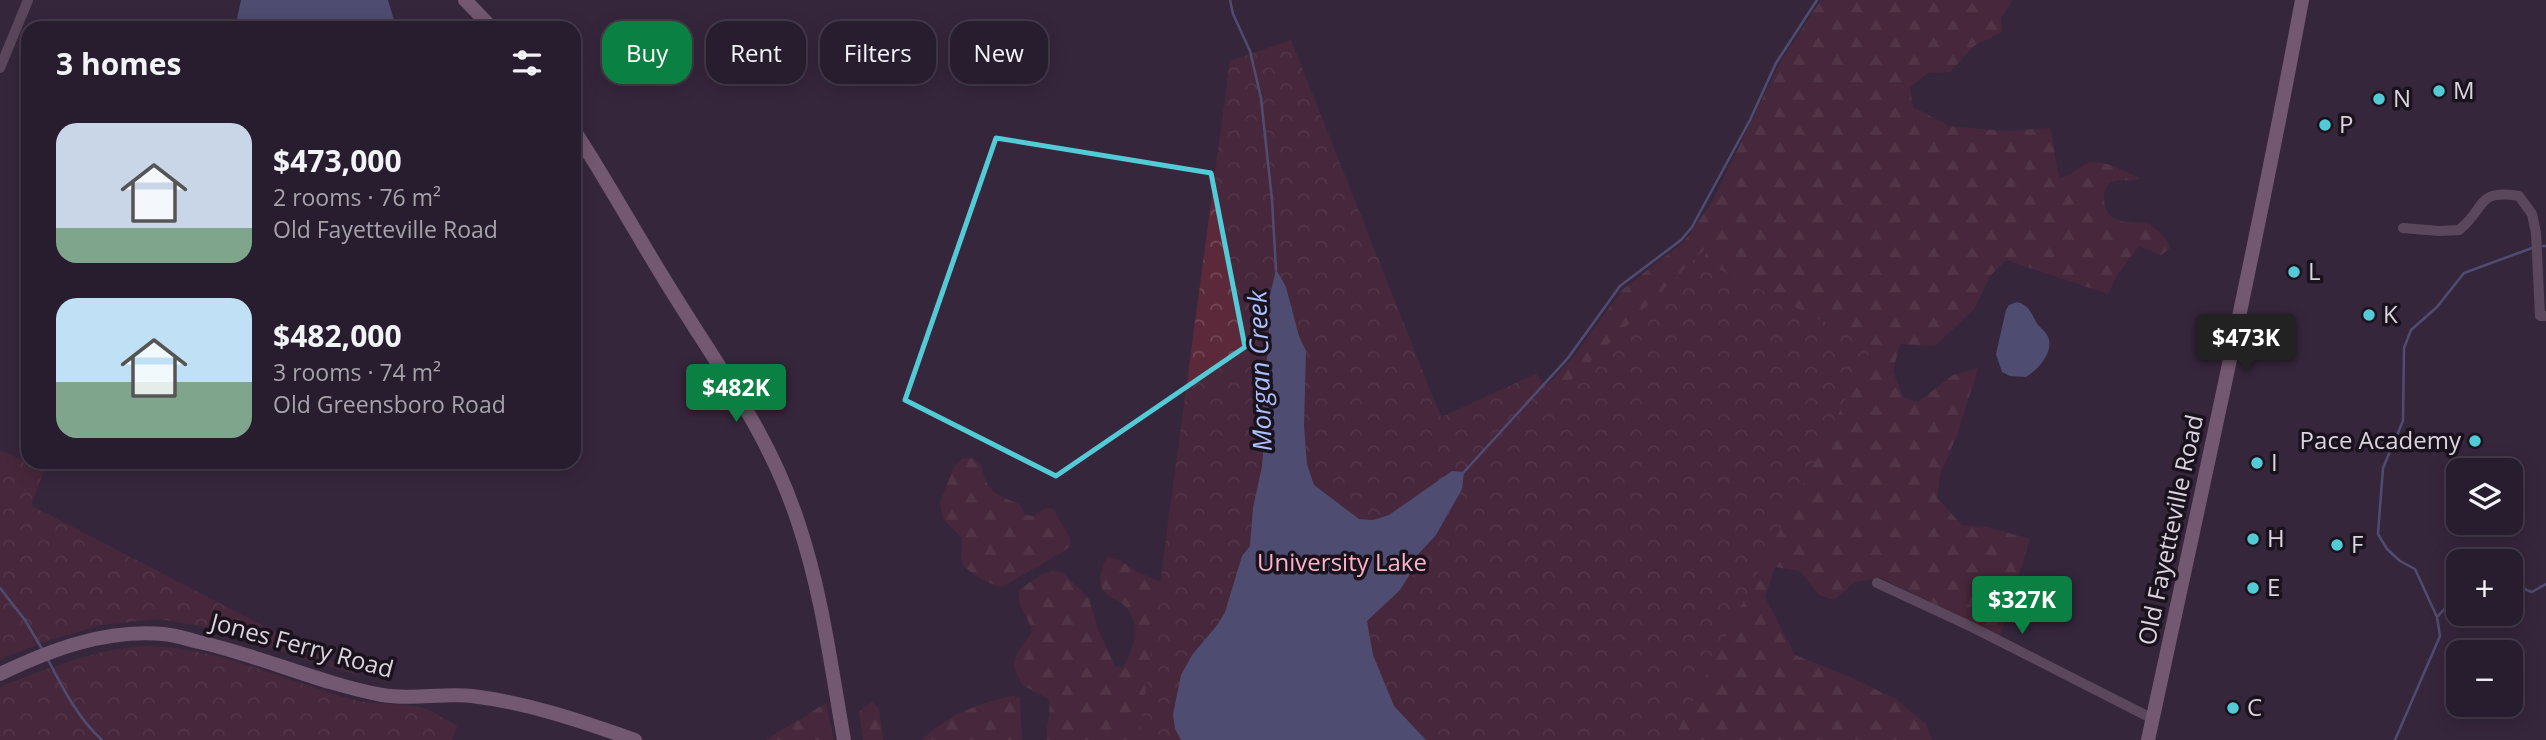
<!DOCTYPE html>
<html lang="en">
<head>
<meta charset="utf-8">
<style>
	:root { --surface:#281d2e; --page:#342a3a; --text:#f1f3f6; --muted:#a5a2aa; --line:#443b4a; --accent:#0b8043 }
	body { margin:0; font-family:"Open Sans",sans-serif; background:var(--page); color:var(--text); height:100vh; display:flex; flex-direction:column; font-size:26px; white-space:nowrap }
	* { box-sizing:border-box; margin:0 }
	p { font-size:23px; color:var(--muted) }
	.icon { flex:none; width:38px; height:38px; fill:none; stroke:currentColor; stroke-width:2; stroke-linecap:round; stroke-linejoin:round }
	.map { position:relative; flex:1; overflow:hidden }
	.details { position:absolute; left:21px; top:21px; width:560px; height:448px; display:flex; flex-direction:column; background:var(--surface); border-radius:21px; box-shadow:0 4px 18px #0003,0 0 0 2px var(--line) }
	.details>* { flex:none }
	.top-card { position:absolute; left:602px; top:21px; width:665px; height:63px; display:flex; gap:14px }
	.controls { position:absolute; left:2446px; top:458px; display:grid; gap:14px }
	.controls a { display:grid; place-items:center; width:77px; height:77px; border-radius:14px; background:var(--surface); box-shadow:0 4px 18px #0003,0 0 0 2px var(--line); font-size:35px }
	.price { position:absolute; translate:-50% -60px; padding:0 16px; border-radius:7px; background:var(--accent); color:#fff; font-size:23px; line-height:46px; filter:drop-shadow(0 2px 4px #0008) }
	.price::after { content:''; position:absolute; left:50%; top:42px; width:21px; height:16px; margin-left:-10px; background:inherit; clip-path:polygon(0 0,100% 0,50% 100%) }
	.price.active { background:#222; color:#fff }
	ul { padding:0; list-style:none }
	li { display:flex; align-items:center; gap:21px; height:175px; padding:0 35px }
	li span { display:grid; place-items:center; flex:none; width:196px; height:140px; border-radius:21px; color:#555 }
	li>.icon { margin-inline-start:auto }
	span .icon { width:84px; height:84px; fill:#fffc; stroke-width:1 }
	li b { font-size:30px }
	h2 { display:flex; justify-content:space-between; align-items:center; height:84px; padding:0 35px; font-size:30px }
	.pill { padding:0 24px; border-radius:21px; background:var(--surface); box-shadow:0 4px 18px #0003,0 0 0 2px var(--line); font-size:24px; line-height:63px }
	.pill.active { background:var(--accent); color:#fff }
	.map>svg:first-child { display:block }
</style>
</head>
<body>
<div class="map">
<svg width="2546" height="740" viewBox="0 0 2546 740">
	<defs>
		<pattern id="forest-firs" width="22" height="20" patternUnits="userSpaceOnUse" patternTransform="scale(1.75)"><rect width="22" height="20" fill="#5b293a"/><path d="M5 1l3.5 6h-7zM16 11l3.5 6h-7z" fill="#724756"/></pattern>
		<pattern id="park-crowns" width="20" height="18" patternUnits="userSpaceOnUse" patternTransform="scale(1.75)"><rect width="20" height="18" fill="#5b293a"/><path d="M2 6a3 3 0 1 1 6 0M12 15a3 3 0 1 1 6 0" fill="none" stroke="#724756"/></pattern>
	</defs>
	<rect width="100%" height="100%" fill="#36273d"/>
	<g fill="url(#forest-firs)">
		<path d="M1821,0H2012L2001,18L2002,32L1974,46L1950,72L1928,73L1910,87L1913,107L1949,126L2004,131L2050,128C2055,145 2054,161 2060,178C2071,175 2076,169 2085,164C2100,157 2124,171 2139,178C2130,184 2116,176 2108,185C2104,190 2103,194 2104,200C2106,224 2126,223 2147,222C2155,229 2168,237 2170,248L2161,255L2139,246L2117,275L2108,294L2006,260L1990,276L1974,309L1935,346L1900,344L1893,371L1903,397L1918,402L1953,375L1978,368L1957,435L1940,474L1937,498L1962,525L1987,527L2030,539L2000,636L1881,578L1855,582L1834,600L1819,595L1800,571L1775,567L1765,597L1795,655L1852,678L1896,699L1926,724L1932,740H1565L1537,395L1571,360L1623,289L1684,242L1712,202L1781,61Z"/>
		<path d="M972,458L981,464C983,469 983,476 986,481C991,494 1008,500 1020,504L1025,515L1033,516L1046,508L1053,509L1069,536L1071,545L1064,551L1002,587C993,586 965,572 962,562C960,556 963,545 962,538L943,519L940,502L954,467L962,459Z"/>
		<path d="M1107,557L1117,559L1140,573L1171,586L1181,740H1047C1045,726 1052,713 1049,699L1022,685L1013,665L1018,651L1032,632C1029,614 1017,612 1019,590L1042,574L1056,571L1063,573L1089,599L1098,629L1115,666L1122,668C1134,650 1142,624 1125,606C1121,602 1114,599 1110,597C1095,587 1100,571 1107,557Z"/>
		<path d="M1012,696L1020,697L1022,740H922C947,715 979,703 1012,696Z"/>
		<path d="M872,702L879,708L883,740H863L859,712Z"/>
		<path d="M826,703L834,740H766Z"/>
	</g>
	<g fill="url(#park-crowns)">
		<path d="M1291,40L1441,417L1536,374L1555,396L1709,245L1703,261L1873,346L1673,740H1139L1230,61Z"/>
		<path d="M0,450L44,470L31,505L34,507L362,677L206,627L159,619L101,625L50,640L0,659Z"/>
		<path d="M143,646C215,645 286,682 355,700C377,706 398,703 419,707C431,709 446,720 457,726L452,740H0V687C46,669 93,650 143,646Z"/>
	</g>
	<g fill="#6b7bb0">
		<path d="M241,0H388L396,27L235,28Z"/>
		<path d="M1276,269L1286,287L1299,336L1306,351L1304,426L1307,464L1314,485L1359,519L1373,520L1389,515L1452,471L1464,472L1462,489L1436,535L1413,560L1410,574L1400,590L1367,621L1373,655L1394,706L1426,740H1181L1175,729L1173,714L1181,675L1192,655L1218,624L1225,612L1242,556L1250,546L1253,508L1262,466L1264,443L1262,408L1269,338L1268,304Z"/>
		<path d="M2017,302C2028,305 2031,312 2036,322C2039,327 2044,330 2047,335C2056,350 2038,370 2026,377L2010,376L2002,372L1996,354L2006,310L2009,305Z"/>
	</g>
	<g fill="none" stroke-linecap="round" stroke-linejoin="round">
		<g stroke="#6b7bb0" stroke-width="2.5">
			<path d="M1230,0L1233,14L1250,51L1261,98L1272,200L1276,270"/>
			<path d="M2543,246H2546"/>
			<path d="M1463,473L1568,358L1620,286L1681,240L1692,227L1750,120L1776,63L1817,0"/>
			<path d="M2511,584L2532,592L2546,584"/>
			<path d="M0,588L25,620L42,649"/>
			<path d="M2438,616L2459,593"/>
			<path d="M47,658C62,686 78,719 102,740"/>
			<path d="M2395,740L2440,636L2437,617L2415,569L2400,561L2387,549L2378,534L2383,468L2403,421L2404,348L2411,330L2437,307L2464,273L2532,248"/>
		</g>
		<g stroke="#887080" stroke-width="10">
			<path d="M0,68L28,0"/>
			<path d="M2403,228L2439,231L2459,230C2487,208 2475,189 2519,196L2532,214L2536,233L2540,316H2546"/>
			<path d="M1877,583L1972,627L2153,719"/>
		</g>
		<g stroke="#bb95af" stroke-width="14">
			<path d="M465,0L492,28"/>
			<path d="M574,130C610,185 641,243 676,298C723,374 770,436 798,522C822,593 831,666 844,740"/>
			<path d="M0,674C50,650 105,629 163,634C175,635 187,639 199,642C261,656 319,683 382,695C411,700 442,693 472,696C529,703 581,721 635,740"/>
			<path d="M2148,740C2201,494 2256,248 2302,0"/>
		</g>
	</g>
	<path d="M0 0H2546V740H0ZM996,138L1211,173L1245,347L1056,476L905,400Z" fill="#36273d" fill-opacity=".55" fill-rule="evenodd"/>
	<path fill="none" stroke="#52cbd7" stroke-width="5" stroke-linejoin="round" d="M996,138L1211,173L1245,347L1056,476L905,400Z"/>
	<g fill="#52cbd7" stroke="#1a131d" stroke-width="2.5">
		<circle cx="2439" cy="91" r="7"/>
		<circle cx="2379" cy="99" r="7"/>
		<circle cx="2325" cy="125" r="7"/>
		<circle cx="2294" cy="272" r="7"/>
		<circle cx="2369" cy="315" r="7"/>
		<circle cx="2475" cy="441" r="7"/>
		<circle cx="2257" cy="463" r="7"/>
		<circle cx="2253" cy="539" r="7"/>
		<circle cx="2337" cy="545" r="7"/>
		<circle cx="2253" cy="588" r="7"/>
		<circle cx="2233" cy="708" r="7"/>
	</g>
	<g text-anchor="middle" stroke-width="7" stroke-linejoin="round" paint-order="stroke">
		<g font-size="24" fill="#dcd2e0" stroke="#1a131d" text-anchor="start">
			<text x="2453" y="99">M</text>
			<text x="2393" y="107">N</text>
			<text x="2339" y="133">P</text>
			<text x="2308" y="280">L</text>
			<text x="2383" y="323">K</text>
			<text x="2461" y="449" text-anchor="end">Pace Academy</text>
			<text x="2271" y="471">I</text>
			<text x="2267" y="547">H</text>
			<text x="2351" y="553">F</text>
			<text x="2267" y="596">E</text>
			<text x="2247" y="716">C</text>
		</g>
		<g font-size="24" fill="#dcd2e0" stroke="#1a131d">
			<text transform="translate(2171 530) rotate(-78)" y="8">Old Fayetteville Road</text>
			<text transform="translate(302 646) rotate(15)" y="8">Jones Ferry Road</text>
		</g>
		<g font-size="24" fill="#fdb2c8" stroke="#1a131d">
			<text x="1342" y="571">University Lake</text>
		</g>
		<g font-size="26" font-style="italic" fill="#abbffd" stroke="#1a131d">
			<text transform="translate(1260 371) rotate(-92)" y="9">Morgan Creek</text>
		</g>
	</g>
</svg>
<div class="controls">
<a><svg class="icon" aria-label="layers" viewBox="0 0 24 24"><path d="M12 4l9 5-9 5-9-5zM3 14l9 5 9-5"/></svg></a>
<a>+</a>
<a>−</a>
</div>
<b class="price active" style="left:2246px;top:374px">$473K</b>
<b class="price" style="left:736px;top:424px">$482K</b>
<b class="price" style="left:2022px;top:636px">$327K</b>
<div class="top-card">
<a class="pill active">Buy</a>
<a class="pill">Rent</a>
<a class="pill">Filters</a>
<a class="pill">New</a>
</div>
<section class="details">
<h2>3 homes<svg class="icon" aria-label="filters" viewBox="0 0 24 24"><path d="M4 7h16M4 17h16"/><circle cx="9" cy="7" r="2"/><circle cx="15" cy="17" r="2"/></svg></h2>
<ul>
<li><span style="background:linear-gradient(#c9d6e8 75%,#7fa58c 0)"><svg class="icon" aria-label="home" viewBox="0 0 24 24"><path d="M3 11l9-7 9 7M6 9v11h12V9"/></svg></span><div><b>$473,000</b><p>2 rooms · 76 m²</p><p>Old Fayetteville Road</p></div></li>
<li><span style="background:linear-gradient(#bfe0f5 60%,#7fa58c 0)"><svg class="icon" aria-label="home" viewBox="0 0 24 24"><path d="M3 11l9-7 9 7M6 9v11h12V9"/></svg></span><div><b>$482,000</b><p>3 rooms · 74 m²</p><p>Old Greensboro Road</p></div></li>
</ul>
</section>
</div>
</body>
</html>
